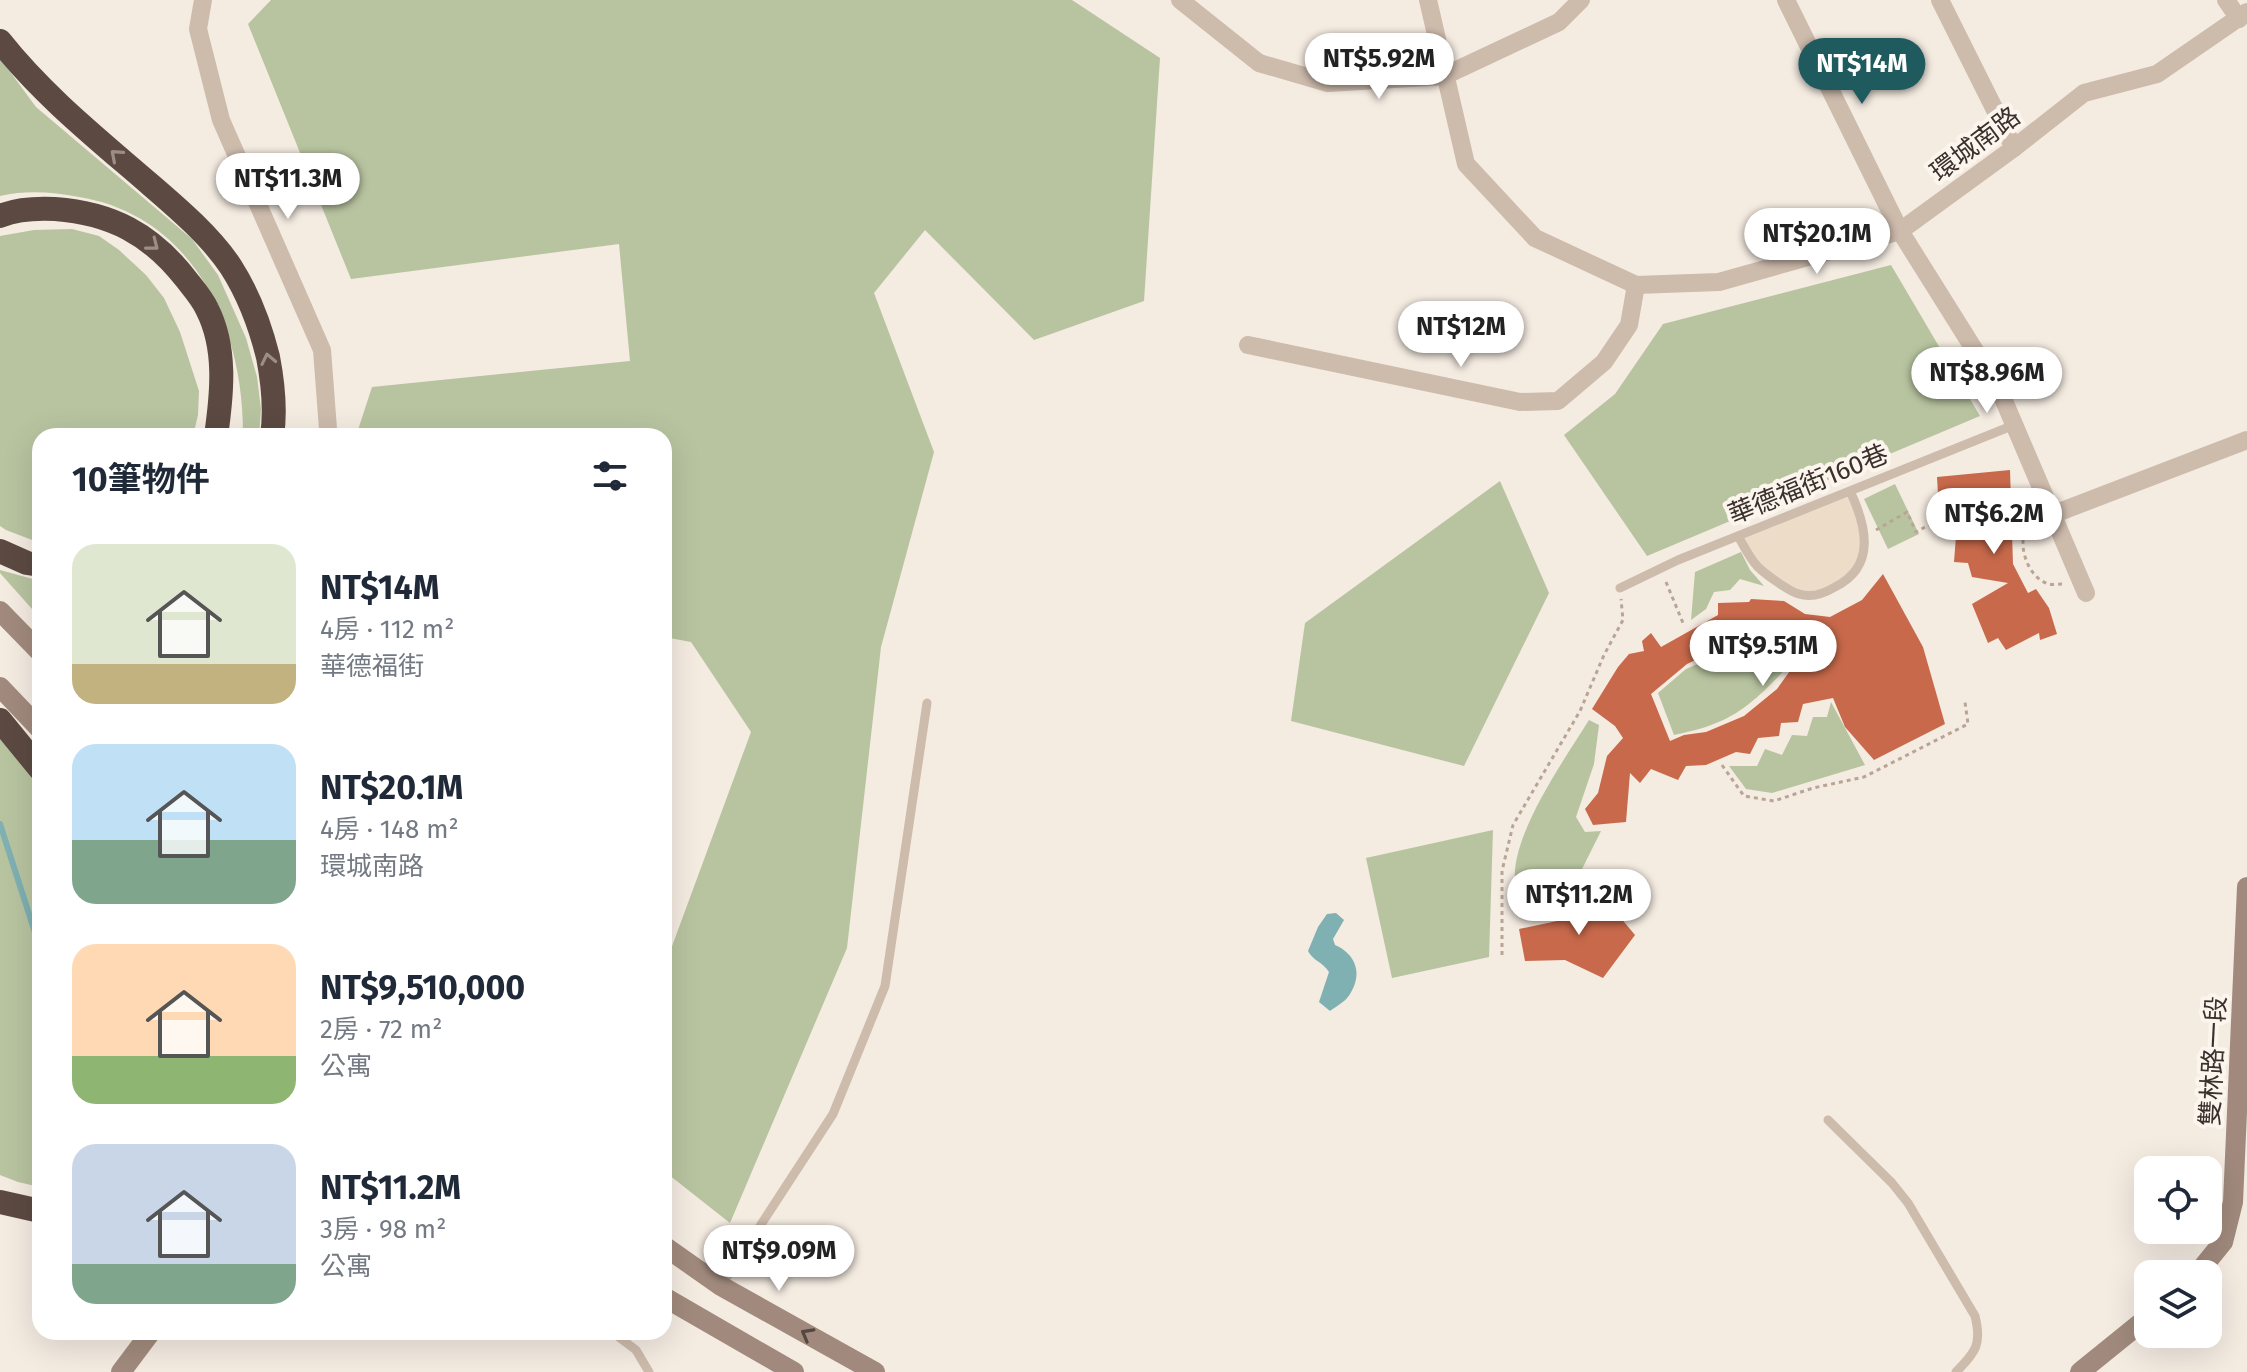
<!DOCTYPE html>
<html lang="zh-TW">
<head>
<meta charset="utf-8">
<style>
	:root { --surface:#fff; --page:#f6f6f7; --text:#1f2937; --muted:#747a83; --accent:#1f5a5e }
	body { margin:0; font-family:"Fira Sans","Noto Sans TC",sans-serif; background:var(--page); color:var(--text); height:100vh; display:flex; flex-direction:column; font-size:30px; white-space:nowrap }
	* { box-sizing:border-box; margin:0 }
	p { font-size:26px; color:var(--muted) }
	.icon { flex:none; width:44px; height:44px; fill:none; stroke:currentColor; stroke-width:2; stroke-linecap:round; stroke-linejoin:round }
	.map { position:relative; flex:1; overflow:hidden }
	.details { position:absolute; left:32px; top:428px; width:640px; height:912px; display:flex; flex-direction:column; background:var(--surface); border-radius:24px; box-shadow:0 8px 32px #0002 }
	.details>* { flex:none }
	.buttons { position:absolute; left:2134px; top:1156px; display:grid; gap:16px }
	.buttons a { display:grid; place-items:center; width:88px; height:88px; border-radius:16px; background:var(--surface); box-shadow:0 8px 32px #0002; font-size:40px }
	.price { position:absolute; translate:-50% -68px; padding:0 18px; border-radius:28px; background:#fff; color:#222; font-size:26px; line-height:52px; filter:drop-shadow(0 2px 4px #0008) }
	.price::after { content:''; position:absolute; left:50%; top:48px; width:24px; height:18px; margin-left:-12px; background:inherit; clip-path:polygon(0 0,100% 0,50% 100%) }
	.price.active { background:var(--accent); color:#fff }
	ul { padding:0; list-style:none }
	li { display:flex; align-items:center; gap:24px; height:200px; padding:0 40px }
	li span { display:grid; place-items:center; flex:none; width:224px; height:160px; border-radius:24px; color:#555 }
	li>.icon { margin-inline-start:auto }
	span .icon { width:96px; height:96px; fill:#fffc; stroke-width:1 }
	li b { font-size:34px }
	h2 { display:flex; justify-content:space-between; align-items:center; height:96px; padding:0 40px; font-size:34px }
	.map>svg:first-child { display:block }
</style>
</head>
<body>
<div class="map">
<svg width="2247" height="1372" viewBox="0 0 2247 1372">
	<rect width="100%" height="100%" fill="#f4ebe1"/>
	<g fill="#b8c4a0">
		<path d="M271,0H1072L1160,58L1144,301L1034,340L925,230L874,293L934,452L881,647L847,948L730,1223L664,1171V968L751,732L691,642L664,637V436H356L372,387L630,361L619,244L351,279L248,24Z"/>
		<path d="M0,58L36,107L192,239L218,275L246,338L257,377L261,409L259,436H243C244,329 195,216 79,197C52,192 27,190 0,196Z"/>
		<path d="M72,229L99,236L119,250L146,275L164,298L180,332L199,391L198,415L193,436H40V543L6,530L0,526V236L34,230Z"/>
		<path d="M1891,265L1980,416L1647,556L1564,435L1615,394L1663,324Z"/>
		<path d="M1500,481L1549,593L1464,766L1291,721L1305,623Z"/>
		<path d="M1895,484L1919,534L1888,549L1864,499Z"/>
		<path d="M1741,552L1750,570L1764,586L1740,579L1730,590L1714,592L1706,609L1691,620L1695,572Z"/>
		<path d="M0,570L40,581V618L0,573Z"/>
		<path d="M1782,647L1791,663C1768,688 1744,714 1711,725C1699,730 1686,732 1674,735L1658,693L1686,669L1709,659L1736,650Z"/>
		<path d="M1831,702L1865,765L1772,793L1746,789L1729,766H1757L1765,749L1782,755L1792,735L1807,736L1813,717H1827Z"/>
		<path d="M1589,720L1599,725L1594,764L1576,817L1585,832L1601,831L1576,881L1561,884L1558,910L1516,914C1516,900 1514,884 1515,870C1519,824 1564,760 1589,720Z"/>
		<path d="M0,737L40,786V1187L18,1182L0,1175Z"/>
		<path d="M1493,830L1489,957L1392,978L1366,858Z"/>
	</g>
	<path fill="#ecdcc8" d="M1850,491L1859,511L1862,559L1840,585L1799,594L1757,566L1738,536Z"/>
	<path fill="#7fb0b2" d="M1336,913L1344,920L1333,939L1335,945C1356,954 1363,974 1350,994C1346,1001 1337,1006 1330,1011L1319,1002L1329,972C1323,962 1313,961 1308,951L1318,927L1327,914Z"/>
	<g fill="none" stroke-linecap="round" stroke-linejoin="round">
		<path stroke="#7fb0b2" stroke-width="6" d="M0,824L40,948"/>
	</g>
	<g fill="#c8694b" fill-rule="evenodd">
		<path d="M2010,470L2013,564L2028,593L2036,589L2049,608L2057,634L2040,640L2039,633L2006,650L1998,638L1988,643L1972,604L2008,583L1972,577L1968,563L1954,562L1958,510L1939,511L1937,477Z"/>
		<path d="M1883,574L1923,647L1945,724L1874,760L1845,727L1833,698L1803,704L1798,722L1781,723L1779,736L1758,738L1750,754L1736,752L1706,765L1686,766L1678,780L1651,769L1640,783L1630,773L1626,822L1593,825L1585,809L1598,793L1607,756L1623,738L1615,726L1592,709L1618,667L1629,654L1644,651L1642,641L1651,633L1661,647L1718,615V603L1749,602L1751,599L1784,601L1805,614L1830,617L1862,600ZM1785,641L1795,664L1777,689L1744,716L1706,732L1684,735L1670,741L1651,694L1687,664L1714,651L1749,643Z"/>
		<path d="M1565,895L1585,896L1581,903L1610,905L1635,935L1603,978L1565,960L1525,961L1519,929L1562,920Z"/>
	</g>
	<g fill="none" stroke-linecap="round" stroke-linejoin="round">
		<g stroke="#b9a596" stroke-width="3" stroke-dasharray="4 4" stroke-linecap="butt">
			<path d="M2035,520C2032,523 2028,526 2026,529C2017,547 2029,579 2049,584C2053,585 2058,584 2062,584"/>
			<path d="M1876,530L1907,512L1916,532L1929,525"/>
			<path d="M1666,582L1683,623"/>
			<path d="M1722,765L1744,796L1774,801L1813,788L1864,777L1968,724L1965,702"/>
			<path d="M1502,955V871L1513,825L1580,711L1604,655L1623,620L1621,599"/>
		</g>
		<g stroke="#cdbbac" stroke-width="9">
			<path d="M1738,536C1744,546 1750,559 1758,567C1765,574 1790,592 1799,594C1811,598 1825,593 1835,587C1877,566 1866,525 1850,491"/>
			<path d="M1620,588L1678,560L2014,425"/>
			<path d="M1828,1120L1892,1183L1908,1203L1975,1316C1982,1344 1976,1352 1956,1372"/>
			<path d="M721,1286L833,1114L885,986L927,703"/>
			<path d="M612,1332L636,1350L649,1372"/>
		</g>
		<g stroke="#cdbbac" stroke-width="18">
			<path d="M203,0L198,29L221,120L322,350L328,429L327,436"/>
			<path d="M1180,0L1259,63L1328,83L1444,76L1559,22L1581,0"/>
			<path d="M1428,0L1466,164L1535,238L1636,285L1719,282L1900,231L2014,148L2084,93L2157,74L2247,12"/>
			<path d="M1786,0L1900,231L1999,389L2086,593"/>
			<path d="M1940,0L2014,148"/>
			<path d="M2226,0L2239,19"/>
			<path d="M1248,345L1520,402L1558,401L1604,362L1629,325L1636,285"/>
			<path d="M2054,514L2247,440"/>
		</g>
		<g stroke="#a18a7d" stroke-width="20">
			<path d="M0,611L40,652"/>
			<path d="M0,687L40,729"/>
			<path d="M664,1246L721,1286L875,1372"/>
			<path d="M2197,1274L2223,1242L2233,1202L2247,887"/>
			<path d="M664,1297L794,1372"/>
			<path d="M121,1372L151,1332"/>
			<path d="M2080,1372L2148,1317"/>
		</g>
		<g stroke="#5c4a42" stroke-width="24">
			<path d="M0,41C42,94 94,136 145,180C174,205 210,235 231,267C249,295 260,325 268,357C273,383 276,410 272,436"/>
			<path d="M0,216C17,209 36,208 55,209C111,213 151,234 186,279C193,288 202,298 207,309C227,348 222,394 216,436"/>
			<path d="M0,551L27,563L40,565"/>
			<path d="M0,720L40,769"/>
			<path d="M0,1202L40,1211"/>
		</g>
	</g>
	<defs><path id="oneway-chevron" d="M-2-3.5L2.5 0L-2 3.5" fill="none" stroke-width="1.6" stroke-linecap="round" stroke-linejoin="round" transform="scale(2)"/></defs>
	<g stroke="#9c8e87">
		<use href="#oneway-chevron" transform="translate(116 155) rotate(-139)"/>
		<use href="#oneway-chevron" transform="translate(153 245) rotate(38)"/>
		<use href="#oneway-chevron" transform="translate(268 359) rotate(-102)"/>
	</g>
	<use stroke="#544640" href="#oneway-chevron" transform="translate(807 1334) rotate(-151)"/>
	<g text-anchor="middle" stroke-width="8" stroke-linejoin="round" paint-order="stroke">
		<g font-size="26" fill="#3b302b" stroke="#fbf5ee">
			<text transform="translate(1975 144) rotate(-37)" y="9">環城南路</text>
			<text transform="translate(1808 484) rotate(-22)" y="9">華德福街160巷</text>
			<text transform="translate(2213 1061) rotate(-87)" y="9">雙林路一段</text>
		</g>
	</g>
</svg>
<div class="buttons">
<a><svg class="icon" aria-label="locate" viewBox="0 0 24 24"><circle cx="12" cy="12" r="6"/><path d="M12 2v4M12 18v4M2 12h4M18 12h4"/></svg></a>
<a><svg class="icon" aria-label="layers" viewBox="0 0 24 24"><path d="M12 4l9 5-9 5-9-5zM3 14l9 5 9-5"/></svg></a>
</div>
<b class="price" style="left:1379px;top:101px">NT$5.92M</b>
<b class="price active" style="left:1862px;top:106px">NT$14M</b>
<b class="price" style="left:288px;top:221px">NT$11.3M</b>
<b class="price" style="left:1817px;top:276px">NT$20.1M</b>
<b class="price" style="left:1461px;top:369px">NT$12M</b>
<b class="price" style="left:1987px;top:415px">NT$8.96M</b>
<b class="price" style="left:1994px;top:556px">NT$6.2M</b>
<b class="price" style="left:1763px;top:688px">NT$9.51M</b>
<b class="price" style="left:1579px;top:937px">NT$11.2M</b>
<b class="price" style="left:779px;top:1293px">NT$9.09M</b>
<section class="details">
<h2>10筆物件<svg class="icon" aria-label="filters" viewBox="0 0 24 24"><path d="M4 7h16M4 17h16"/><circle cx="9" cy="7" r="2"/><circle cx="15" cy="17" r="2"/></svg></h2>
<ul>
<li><span style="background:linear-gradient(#dfe7d0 75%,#c2b280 0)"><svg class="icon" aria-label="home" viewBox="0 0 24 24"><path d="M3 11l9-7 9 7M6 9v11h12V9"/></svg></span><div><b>NT$14M</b><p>4房 · 112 m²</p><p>華德福街</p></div></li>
<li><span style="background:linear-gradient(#bfe0f5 60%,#7fa58c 0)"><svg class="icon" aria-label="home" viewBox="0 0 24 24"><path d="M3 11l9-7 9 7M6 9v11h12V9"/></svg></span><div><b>NT$20.1M</b><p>4房 · 148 m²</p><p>環城南路</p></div></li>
<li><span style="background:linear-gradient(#ffd9b3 70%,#8fb573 0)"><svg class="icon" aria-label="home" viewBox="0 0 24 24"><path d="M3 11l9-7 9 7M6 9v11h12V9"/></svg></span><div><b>NT$9,510,000</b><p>2房 · 72 m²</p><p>公寓</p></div></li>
<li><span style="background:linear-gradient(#c9d6e8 75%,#7fa58c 0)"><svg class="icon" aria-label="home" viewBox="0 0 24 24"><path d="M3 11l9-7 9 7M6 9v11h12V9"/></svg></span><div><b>NT$11.2M</b><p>3房 · 98 m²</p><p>公寓</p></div></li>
</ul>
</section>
</div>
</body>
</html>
